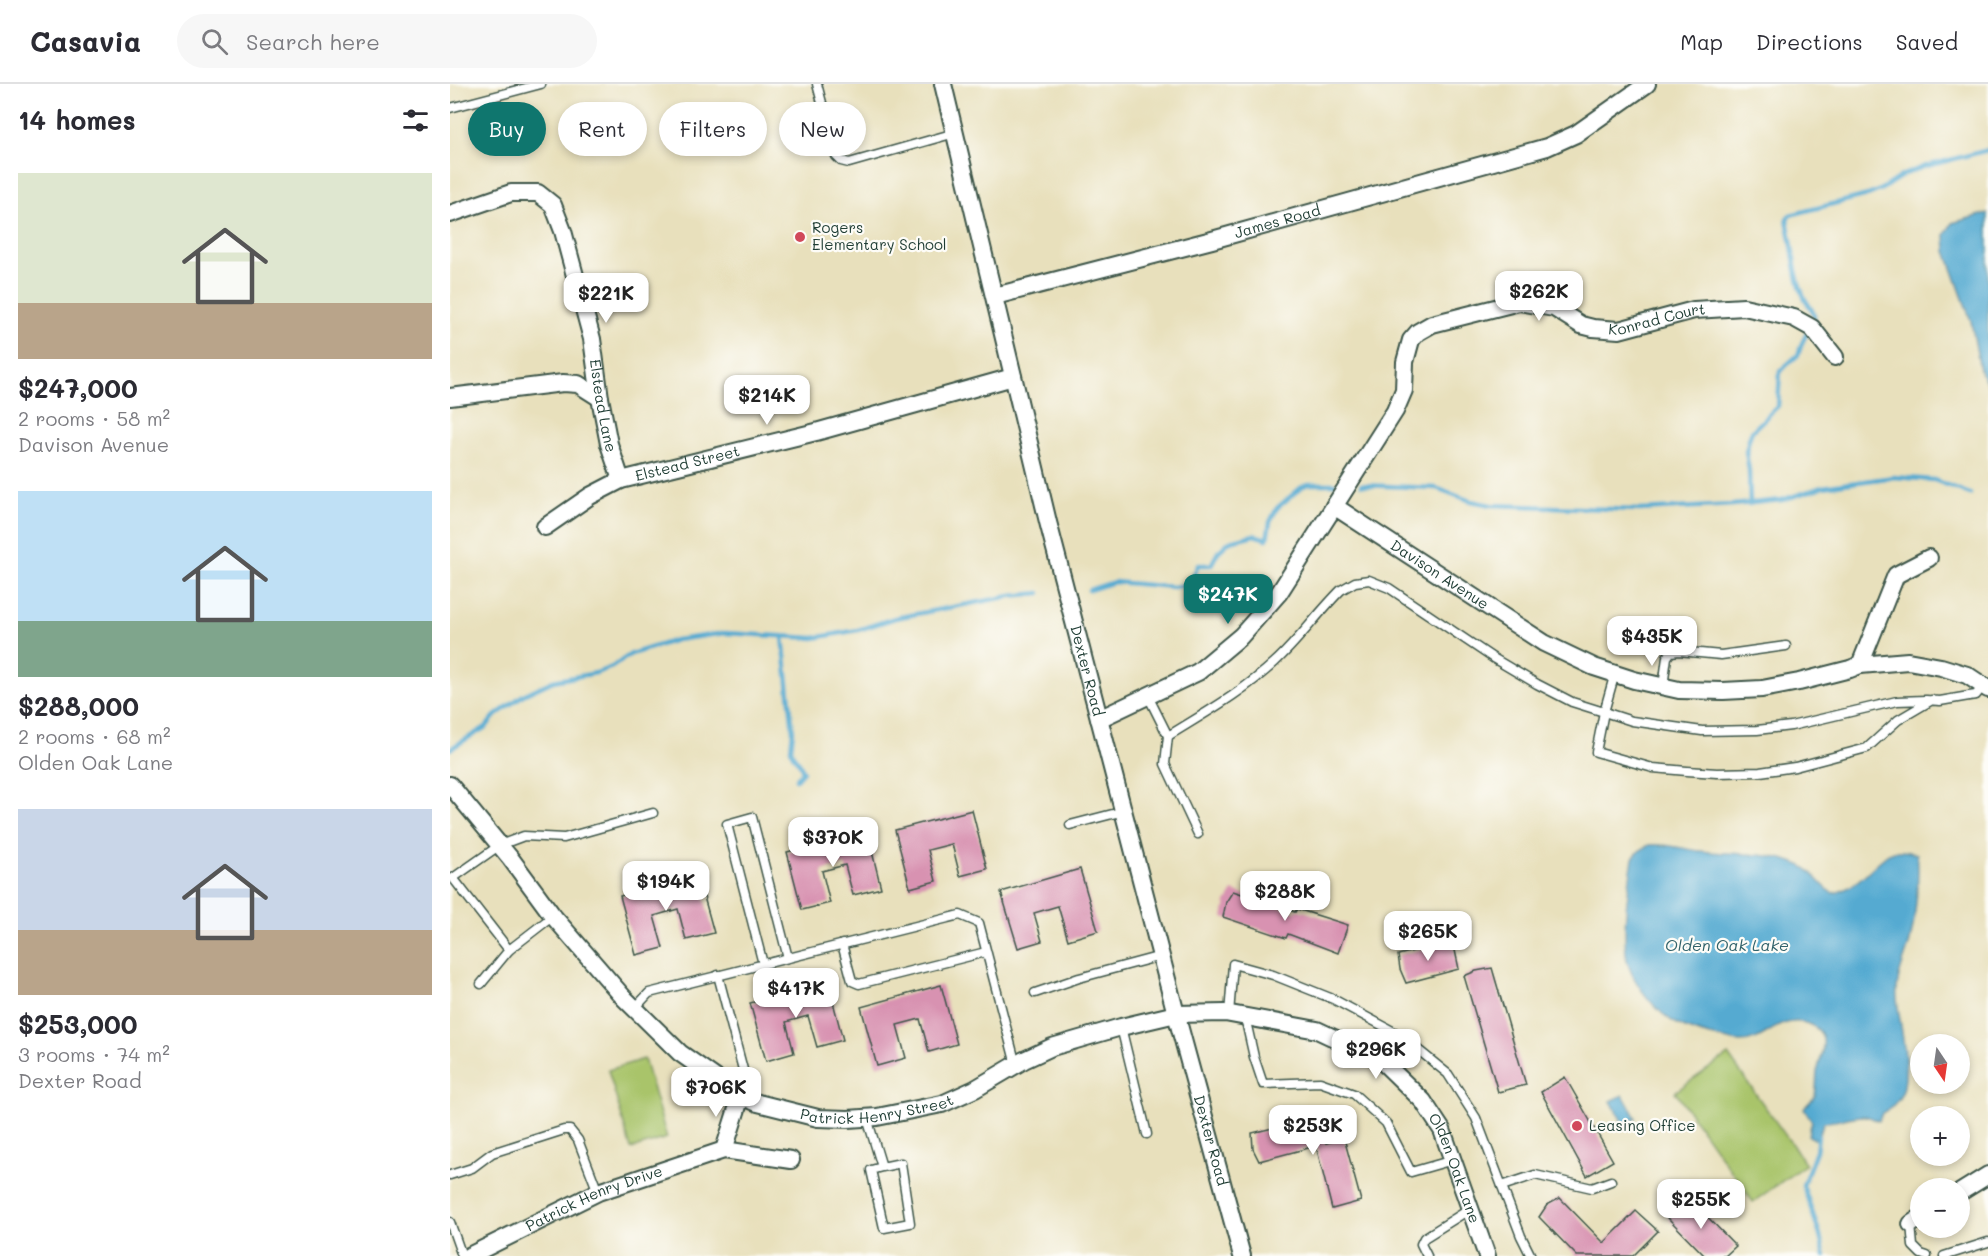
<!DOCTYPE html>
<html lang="en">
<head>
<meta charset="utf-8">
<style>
	:root { --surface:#fff; --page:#f7f7f7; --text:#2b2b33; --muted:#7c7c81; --line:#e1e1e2; --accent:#0f766e }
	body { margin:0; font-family:Mali,sans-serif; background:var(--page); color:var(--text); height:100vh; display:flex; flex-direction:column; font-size:22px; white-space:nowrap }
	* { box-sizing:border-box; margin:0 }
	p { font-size:20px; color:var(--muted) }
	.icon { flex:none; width:33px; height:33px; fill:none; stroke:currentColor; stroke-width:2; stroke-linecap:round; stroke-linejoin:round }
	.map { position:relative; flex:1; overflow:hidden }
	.panel { display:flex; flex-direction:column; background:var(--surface); width:450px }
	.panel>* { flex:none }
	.banner { position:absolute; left:18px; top:18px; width:570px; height:54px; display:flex; gap:12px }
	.needle { width:39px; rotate:167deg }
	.buttons { position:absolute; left:1460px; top:950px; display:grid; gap:12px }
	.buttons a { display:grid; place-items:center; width:60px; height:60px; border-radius:50%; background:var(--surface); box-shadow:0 3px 9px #0003; font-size:30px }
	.price { position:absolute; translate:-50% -51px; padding:0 14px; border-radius:12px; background:#fff; color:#222; font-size:20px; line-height:39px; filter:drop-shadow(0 2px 3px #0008) }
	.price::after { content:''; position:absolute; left:50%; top:36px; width:18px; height:14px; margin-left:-9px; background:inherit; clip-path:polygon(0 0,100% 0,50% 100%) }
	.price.on { background:var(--accent); color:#fff }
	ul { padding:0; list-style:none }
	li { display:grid; align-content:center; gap:12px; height:318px; padding:0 18px }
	li span { display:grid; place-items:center; height:186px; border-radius:0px; color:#555 }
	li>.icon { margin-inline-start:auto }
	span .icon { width:108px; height:108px; fill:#fffc; stroke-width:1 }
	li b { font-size:26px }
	h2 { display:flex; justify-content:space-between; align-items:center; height:72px; padding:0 18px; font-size:26px }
	.chip { padding:0 21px; border-radius:27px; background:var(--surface); box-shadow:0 3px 9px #0003; font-size:21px; line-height:54px }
	.chip.on { background:var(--accent); color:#fff }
	header { display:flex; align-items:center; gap:36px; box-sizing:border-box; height:84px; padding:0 30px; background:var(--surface); border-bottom:2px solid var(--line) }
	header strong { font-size:28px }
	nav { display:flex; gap:33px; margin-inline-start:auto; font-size:21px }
	.search { width:420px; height:54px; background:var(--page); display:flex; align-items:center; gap:15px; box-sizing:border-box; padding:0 21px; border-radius:33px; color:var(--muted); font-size:22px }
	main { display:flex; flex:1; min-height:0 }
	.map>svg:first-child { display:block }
</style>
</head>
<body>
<header>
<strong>Casavia</strong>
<div class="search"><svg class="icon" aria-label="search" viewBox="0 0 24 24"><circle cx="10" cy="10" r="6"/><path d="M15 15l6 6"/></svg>Search here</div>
<nav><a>Map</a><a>Directions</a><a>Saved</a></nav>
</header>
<main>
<section class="panel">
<h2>14 homes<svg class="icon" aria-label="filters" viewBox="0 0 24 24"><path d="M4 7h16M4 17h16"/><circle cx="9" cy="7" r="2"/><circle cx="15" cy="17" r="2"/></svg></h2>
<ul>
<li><span style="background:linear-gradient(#dfe7d0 70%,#b9a48a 0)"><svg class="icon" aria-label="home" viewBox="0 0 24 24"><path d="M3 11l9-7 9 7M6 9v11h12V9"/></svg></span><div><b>$247,000</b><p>2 rooms · 58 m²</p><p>Davison Avenue</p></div></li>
<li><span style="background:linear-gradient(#bfe0f5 70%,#7fa58c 0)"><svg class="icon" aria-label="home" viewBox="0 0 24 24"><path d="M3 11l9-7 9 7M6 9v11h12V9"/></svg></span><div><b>$288,000</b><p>2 rooms · 68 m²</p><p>Olden Oak Lane</p></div></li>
<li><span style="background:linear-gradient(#c9d6e8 65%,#b9a48a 0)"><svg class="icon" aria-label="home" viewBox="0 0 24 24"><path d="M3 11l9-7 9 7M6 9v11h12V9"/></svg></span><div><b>$253,000</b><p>3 rooms · 74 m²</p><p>Dexter Road</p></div></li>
</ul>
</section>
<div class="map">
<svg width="1538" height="1172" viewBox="0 0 1538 1172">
	<rect width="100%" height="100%" fill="#fdfcf7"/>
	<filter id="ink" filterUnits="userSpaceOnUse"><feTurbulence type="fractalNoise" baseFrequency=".0167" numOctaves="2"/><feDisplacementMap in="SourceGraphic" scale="12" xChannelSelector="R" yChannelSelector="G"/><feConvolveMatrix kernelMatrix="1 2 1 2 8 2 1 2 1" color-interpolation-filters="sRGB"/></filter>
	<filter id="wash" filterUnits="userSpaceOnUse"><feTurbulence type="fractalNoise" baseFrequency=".008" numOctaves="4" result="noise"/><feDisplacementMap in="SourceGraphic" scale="24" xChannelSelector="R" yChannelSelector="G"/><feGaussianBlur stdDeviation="1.35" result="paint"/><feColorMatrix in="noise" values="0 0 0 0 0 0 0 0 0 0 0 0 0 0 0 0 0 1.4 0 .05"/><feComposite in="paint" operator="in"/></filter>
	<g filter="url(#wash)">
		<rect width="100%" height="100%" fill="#e8e0bc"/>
		<g fill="#a9c46b" stroke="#648050" stroke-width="1.5">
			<path d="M1278,971L1356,1080L1303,1118L1225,1008Z"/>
			<path d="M194,975L217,1054L181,1065L158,986Z"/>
		</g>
		<g fill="#55aad1" stroke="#3a7482" stroke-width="1.5">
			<path d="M1538,129V301L1530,286L1521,237L1496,167L1495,151L1502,139Z"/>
			<path d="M1199,761C1216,759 1233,765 1250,767C1284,771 1320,767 1352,782C1365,788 1371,803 1383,809C1411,805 1429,769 1447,767C1453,766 1461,769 1467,770C1470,789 1465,837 1460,857C1455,875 1445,896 1447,915C1450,943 1459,973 1454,1002C1452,1014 1442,1024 1432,1029L1429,1037C1424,1036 1420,1032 1415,1032C1402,1031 1389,1038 1374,1038L1368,1052L1363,1055L1358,1051L1362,1038L1354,1025C1357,1019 1363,1017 1365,1011C1367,1004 1366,996 1367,988C1372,968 1383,947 1355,939C1327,932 1315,958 1291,958C1284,958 1276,955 1269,954C1255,951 1242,948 1229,941C1207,930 1179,896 1176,870C1173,839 1178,805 1183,774L1189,767Z"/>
			<path d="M1173,1011L1186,1034L1174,1041L1161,1017Z"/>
		</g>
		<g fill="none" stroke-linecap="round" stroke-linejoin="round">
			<g stroke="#55aad1" stroke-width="4.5">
				<path d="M1363,240C1367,229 1360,224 1355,215C1344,193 1344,165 1338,141L1337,134L1340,131L1418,111L1430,106L1453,91L1473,83L1538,66"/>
				<path d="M911,401L986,404L1021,417L1041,421L1190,426L1283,421L1332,416L1372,403L1444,393L1484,396L1520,410"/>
				<path d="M1300,420L1299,386L1296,368L1299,355L1302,347L1328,322L1330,287L1348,271L1352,259L1358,247"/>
				<path d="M639,506L664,498L723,503L738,501L741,498L748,481H761L768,468L780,457L804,451L817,455L820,438L827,424L853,402L859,400H885"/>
				<path d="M333,553L343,647L341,665L343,671L350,680L353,687L346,695"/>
				<path d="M0,665L36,643L45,632L73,611L103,597L146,589L162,583L181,570L226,556L275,549L364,554L408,546L445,534L561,512L590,509"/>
				<path d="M1368,1052L1366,1067L1353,1101L1369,1148L1375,1172"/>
			</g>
		</g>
		<g id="blocks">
			<g fill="#d892b1">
				<path d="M522,726L537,785L510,792L502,760L478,766L486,797L460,804L445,746Z"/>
				<path d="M417,747L431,804L403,811L395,781L372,787L380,819L352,826L337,768Z"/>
				<path d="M630,785L648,847L618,856L608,822L584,829L592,857L568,864L551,808Z"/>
				<path d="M248,791L264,849L236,856L228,825L204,832L213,864L186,871L170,812Z"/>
				<path d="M783,807L845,828L847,825L898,841L888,869L838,850L836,854L773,833L776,818Z"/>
				<path d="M1003,857L1009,885L956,899L950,885L948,871Z"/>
				<path d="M1042,884L1076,1001L1048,1008L1014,892L1026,887Z"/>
				<path d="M378,899L393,956L367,963L358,932L336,938L344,969L316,977L300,919Z"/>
				<path d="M491,901L507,960L479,968L470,935L447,941L456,974L427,982L411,923Z"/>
				<path d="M1115,993L1163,1077L1137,1092L1091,1008Z"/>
				<path d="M868,1033L870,1048L876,1059L894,1054L911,1117L882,1125L866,1062L809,1077L803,1065L802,1049Z"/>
				<path d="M1237,1112L1286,1162L1275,1172H1255L1218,1134Z"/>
				<path d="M1110,1114L1154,1159L1186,1127L1208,1147L1183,1172H1127L1089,1133L1097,1121Z"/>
			</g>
		</g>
	</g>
	<g filter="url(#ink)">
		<use href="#blocks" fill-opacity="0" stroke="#3d5548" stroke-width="1.5"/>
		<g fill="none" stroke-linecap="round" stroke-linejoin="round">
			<g stroke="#3d5548" stroke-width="11">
				<g id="service">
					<path d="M367,0L386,72L391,77L399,79L505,49"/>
					<path d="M0,24L91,0"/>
					<path d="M1213,603L1217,573L1221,568L1229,567L1271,571L1336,562"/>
					<path d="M698,612L718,652C755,629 793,608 825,578C849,556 868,529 891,506L905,498L919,496L939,504L1043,574L1087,600L1122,618L1154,628L1165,589"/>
					<path d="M1482,616L1448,636L1417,664L1345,683L1310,688L1267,689L1237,687L1203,684L1146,668L1154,628L1182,637L1252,647L1307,646L1341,642L1447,617L1476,616L1490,617L1519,612L1526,611L1533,602"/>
					<path d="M718,652L715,680L748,750"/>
					<path d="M620,741L674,727"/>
					<path d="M103,832L59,866L3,794L50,761L74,752L114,754L203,729"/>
					<path d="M392,860L402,897L409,900L536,868"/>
					<path d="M313,880L277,740L302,733L338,874"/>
					<path d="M268,891L296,997L291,1012"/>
					<path d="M31,900L59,866"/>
					<path d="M585,909L629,894L711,872"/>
					<path d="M185,924L199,909L510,831L529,839L566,981"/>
					<path d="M779,930L783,880L823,891L883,915L950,951L998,990L1026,1034L1071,1152L1081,1172"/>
					<path d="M795,933L804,973L813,1000L870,998L904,1010L936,1039L961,1088L1003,1076"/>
					<path d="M671,943L697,1050"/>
					<path d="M417,1034L432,1083L451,1079L460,1139L434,1144L421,1086L432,1083"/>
					<path d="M0,1091L22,1084L42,1069L114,1046H120L128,1056L148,1108"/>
					<path d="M1052,1102L1085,1091L1142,1104L1161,1097"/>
					<path d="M0,1138L12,1172"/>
					<path d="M1461,1140L1463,1162L1471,1170L1477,1172"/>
					<path d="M977,1172L971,1160L974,1154L1020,1125"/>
					<path d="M1494,1172L1538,1158"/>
				</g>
			</g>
			<g stroke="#3d5548" stroke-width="20">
				<g id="minor">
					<path id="s1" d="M493,0L598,438L726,930L792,1172"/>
					<path id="s2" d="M0,130L61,109H88L103,121L113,147L142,255L150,314L159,360L171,396"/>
					<path id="s3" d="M545,212L762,156L1097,63L1126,50L1197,0"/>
					<path d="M0,313L113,299L128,300L150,314"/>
					<path id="s4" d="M884,422L1094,559L1144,583L1184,596L1229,606L1273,607L1312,605L1349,598L1400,585L1410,581L1458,577L1491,583L1517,591L1538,605"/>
					<path id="s5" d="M95,443L140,412L171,396L366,348L563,293"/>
					<path d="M1410,581L1446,491L1479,474"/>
					<path id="s6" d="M649,635L748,588L791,552L829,509L945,327L954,306L955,278L961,256L968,248L982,240L1069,218L1104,224L1131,241L1143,244L1169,246L1244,226L1294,223L1344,234L1362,244L1385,273"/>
					<path id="s7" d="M0,701L61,775L103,832L174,914L230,969L291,1012L308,1019L368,1034L398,1035L427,1033L492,1020L525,1005L574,976L602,963L671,943L726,930L775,929L867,946L931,976L973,1017L992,1046L1037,1172"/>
					<path d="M274,1066L291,1012"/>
					<path d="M1509,1109L1538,1091"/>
					<path d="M1461,1140L1470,1134"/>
					<path id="s8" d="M19,1172L148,1108L274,1066L341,1076"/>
				</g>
			</g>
			<use href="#service" stroke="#fff" stroke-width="8"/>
			<use href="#minor" stroke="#fff" stroke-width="16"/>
		</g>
	</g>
	<g fill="#d1495b" stroke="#fdfcf7" stroke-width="2">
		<circle cx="350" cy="153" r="6"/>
		<circle cx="1127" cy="1042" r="6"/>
	</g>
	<g text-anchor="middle" stroke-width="4.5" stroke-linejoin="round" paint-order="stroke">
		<g font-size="15" fill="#1f3d34" stroke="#fdfcf7">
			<text dy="5" stroke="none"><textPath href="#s3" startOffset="292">James Road</textPath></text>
			<text dy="5" stroke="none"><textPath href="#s6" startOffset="774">Konrad Court</textPath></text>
			<text dy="5" stroke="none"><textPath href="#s2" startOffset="318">Elstead Lane</textPath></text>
			<text dy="5" stroke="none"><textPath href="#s5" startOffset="158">Elstead Street</textPath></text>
			<text dy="5" stroke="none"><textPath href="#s4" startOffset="126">Davison Avenue</textPath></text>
			<text dy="5" stroke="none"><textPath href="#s1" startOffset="604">Dexter Road</textPath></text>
			<text dy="5" stroke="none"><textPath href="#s7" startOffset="568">Patrick Henry Street</textPath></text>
			<text dy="5" stroke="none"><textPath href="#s1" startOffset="1090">Dexter Road</textPath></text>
			<text dy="5" stroke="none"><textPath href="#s7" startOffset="1233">Olden Oak Lane</textPath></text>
			<text dy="5" stroke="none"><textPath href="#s8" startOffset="138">Patrick Henry Drive</textPath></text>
		</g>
		<g font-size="15" fill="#1f3d34" stroke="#fdfcf7" text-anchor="start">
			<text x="362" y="149">Rogers<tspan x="362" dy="17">Elementary School</tspan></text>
			<text x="1139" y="1047">Leasing Office</text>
		</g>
		<g font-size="16" font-style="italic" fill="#32636b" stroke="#fdfcf7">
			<text x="1277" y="867">Olden Oak Lake</text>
		</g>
	</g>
</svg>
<div class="buttons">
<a><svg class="needle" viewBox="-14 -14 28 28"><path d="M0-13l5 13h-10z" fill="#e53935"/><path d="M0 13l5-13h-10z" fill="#7c7c81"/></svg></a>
<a>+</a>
<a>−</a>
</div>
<b class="price" style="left:1089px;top:238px">$262K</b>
<b class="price" style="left:156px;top:240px">$221K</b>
<b class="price" style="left:317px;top:342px">$214K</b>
<b class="price on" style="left:778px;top:541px">$247K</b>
<b class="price" style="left:1202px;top:583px">$435K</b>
<b class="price" style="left:383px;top:784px">$370K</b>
<b class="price" style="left:216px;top:828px">$194K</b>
<b class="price" style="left:835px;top:838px">$288K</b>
<b class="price" style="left:978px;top:878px">$265K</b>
<b class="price" style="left:346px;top:935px">$417K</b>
<b class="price" style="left:926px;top:996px">$296K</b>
<b class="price" style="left:266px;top:1034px">$706K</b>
<b class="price" style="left:863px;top:1072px">$253K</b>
<b class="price" style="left:1251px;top:1146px">$255K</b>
<div class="banner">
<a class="chip on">Buy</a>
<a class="chip">Rent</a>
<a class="chip">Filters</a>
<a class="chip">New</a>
</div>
</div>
</main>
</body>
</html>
